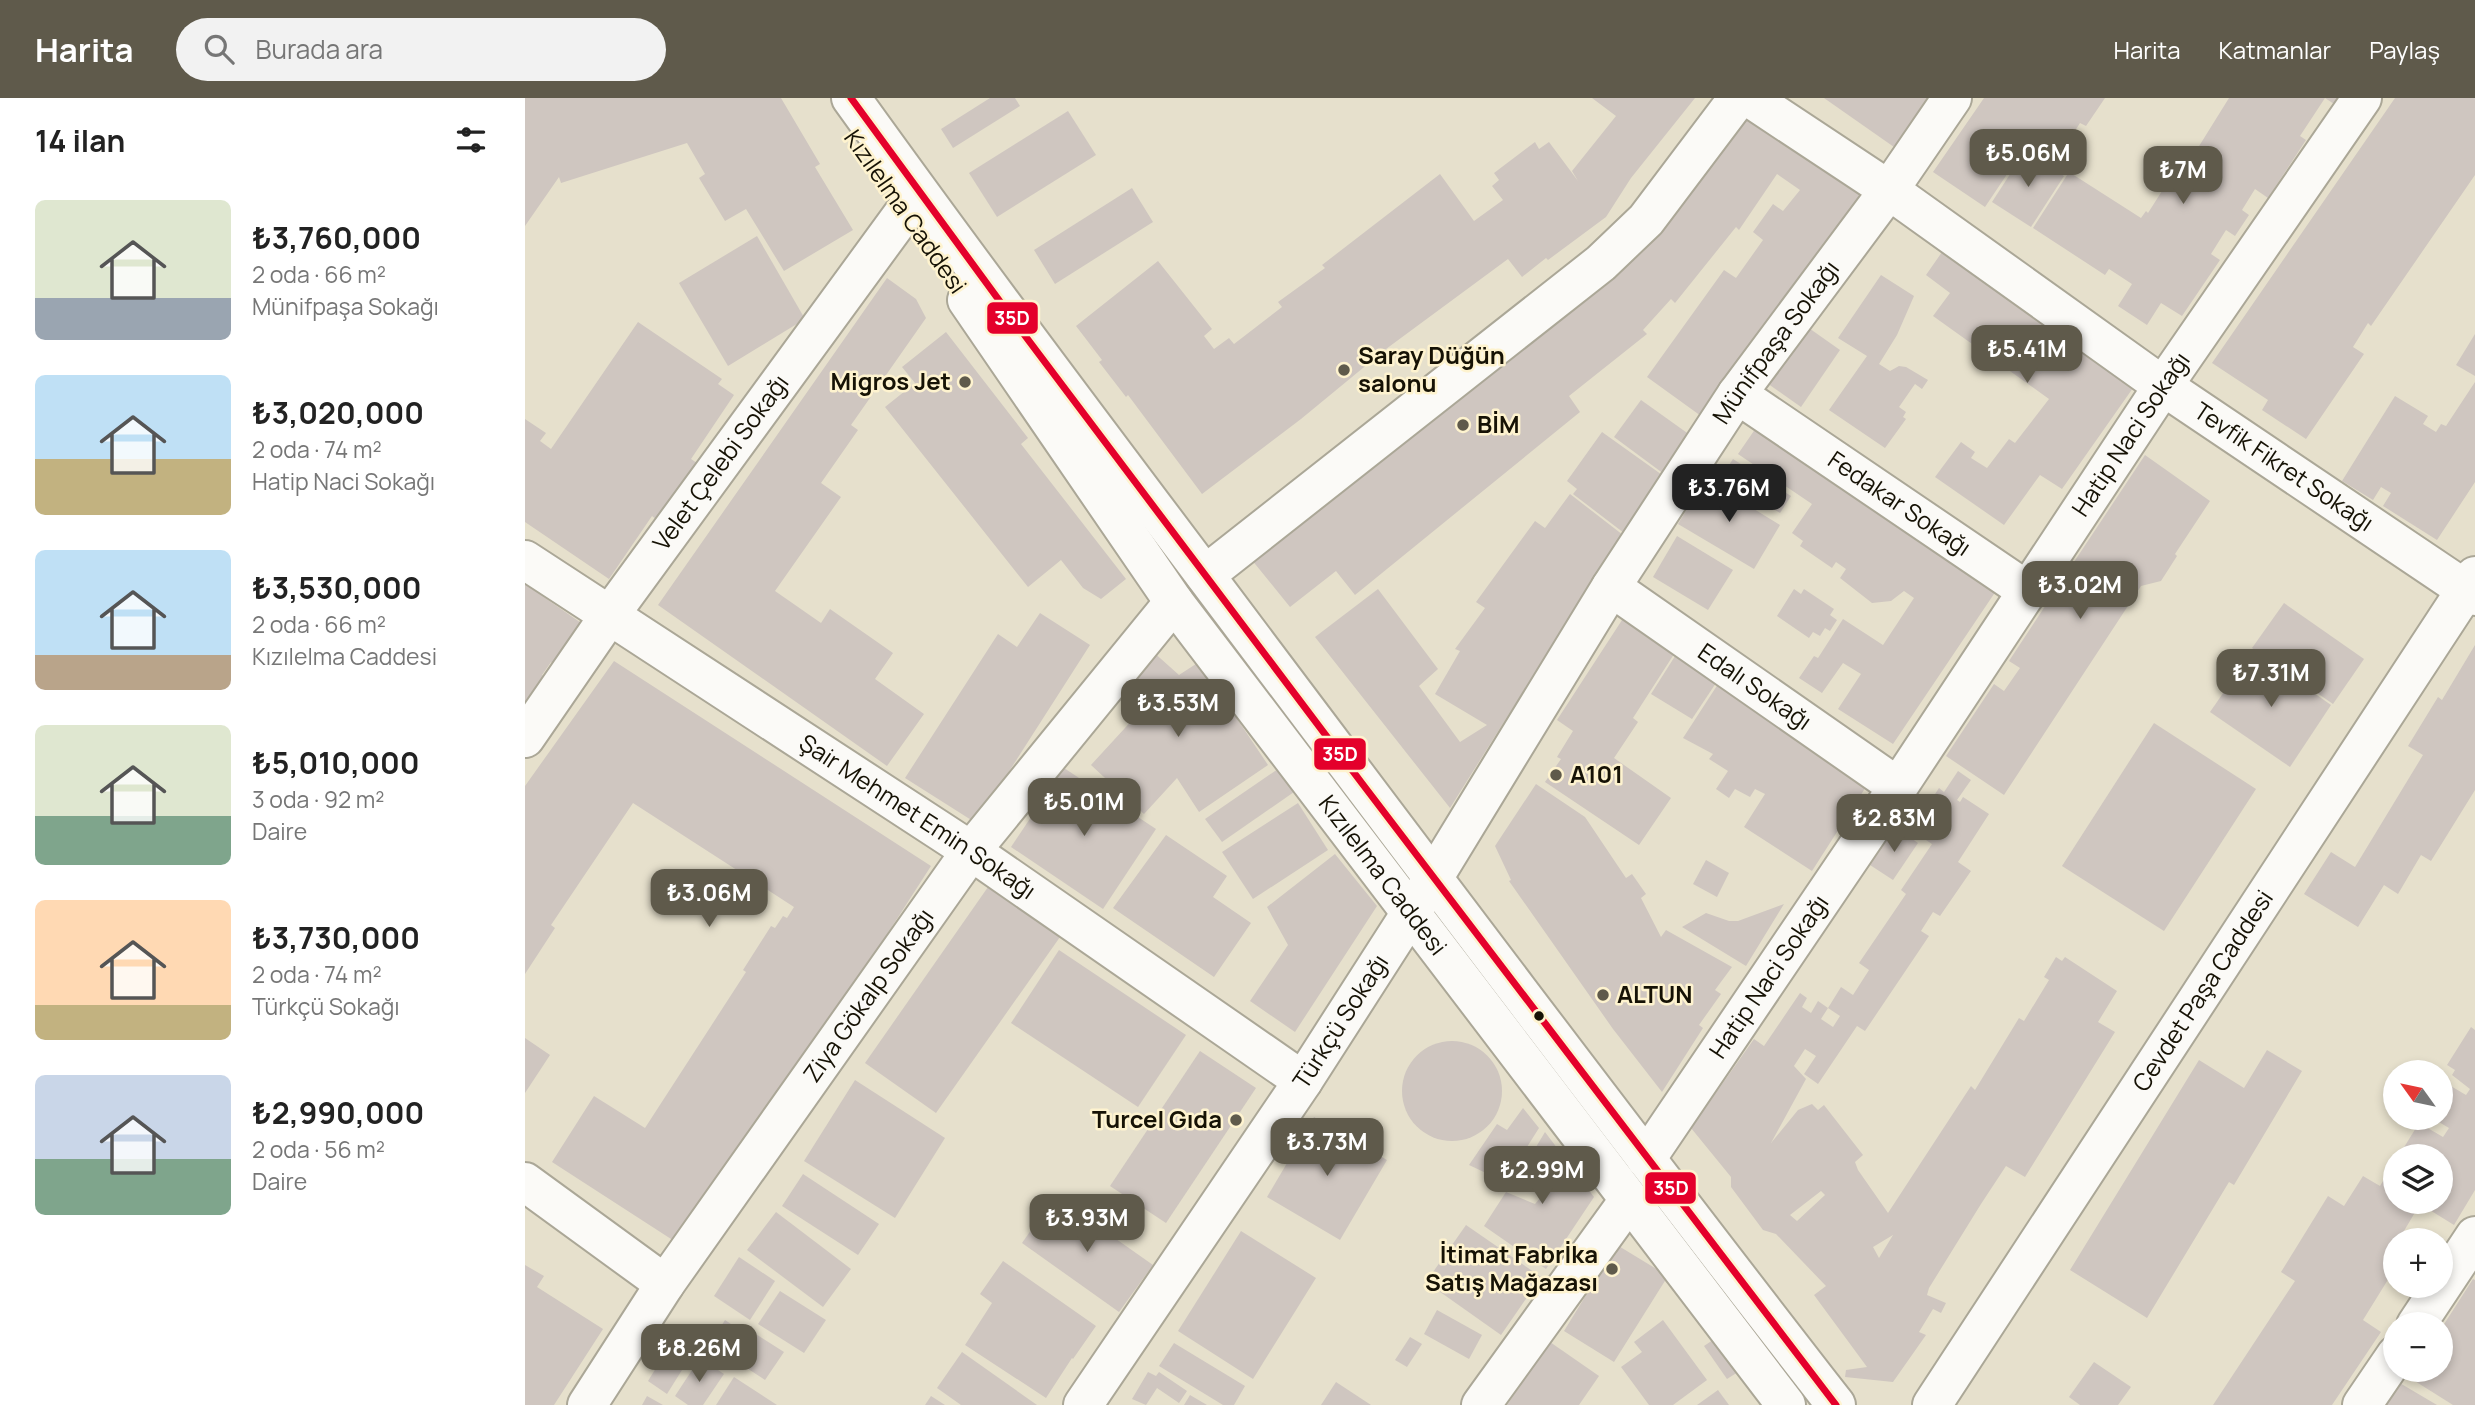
<!DOCTYPE html>
<html lang="tr">
<head>
<meta charset="utf-8">
<style>
	:root { --surface:#fff; --page:#f2f2f2; --text:#222; --muted:#767676; --accent:#5f5a4b }
	body { margin:0; font-family:Manrope,sans-serif; background:var(--page); color:var(--text); height:100vh; display:flex; flex-direction:column; font-size:26px; white-space:nowrap }
	* { box-sizing:border-box; margin:0 }
	p { font-size:23px; color:var(--muted) }
	.icon { flex:none; width:38px; height:38px; fill:none; stroke:currentColor; stroke-width:2; stroke-linecap:round; stroke-linejoin:round }
	.map { position:relative; flex:1; overflow:hidden }
	.side { display:flex; flex-direction:column; background:var(--surface); width:525px }
	.side>* { flex:none }
	.needle { width:46px; rotate:303deg }
	.controls { position:absolute; left:1858px; top:962px; display:grid; gap:14px }
	.controls a { display:grid; place-items:center; width:70px; height:70px; border-radius:50%; background:var(--surface); box-shadow:0 4px 10px #0003; font-size:35px }
	.price { position:absolute; translate:-50% -60px; padding:0 16px; border-radius:14px; background:var(--accent); color:#fff; font-size:23px; line-height:46px; filter:drop-shadow(0 2px 4px #0008) }
	.price::after { content:''; position:absolute; left:50%; top:42px; width:21px; height:16px; margin-left:-10px; background:inherit; clip-path:polygon(0 0,100% 0,50% 100%) }
	.price.selected { background:#222; color:#fff }
	ul { padding:0; list-style:none }
	li { display:flex; align-items:center; gap:21px; height:175px; padding:0 35px }
	li span { display:grid; place-items:center; flex:none; width:196px; height:140px; border-radius:10px; color:#555 }
	li>.icon { margin-inline-start:auto }
	span .icon { width:84px; height:84px; fill:#fffc; stroke-width:1 }
	li b { font-size:30px }
	h2 { display:flex; justify-content:space-between; align-items:center; height:84px; padding:0 35px; font-size:30px }
	header { display:flex; align-items:center; gap:42px; box-sizing:border-box; height:98px; padding:0 35px; background:var(--accent); color:#fff }
	header strong { font-size:33px }
	nav { display:flex; gap:38px; margin-inline-start:auto; font-size:24px }
	.search { width:490px; height:63px; background:var(--page); display:flex; align-items:center; gap:18px; box-sizing:border-box; padding:0 24px; border-radius:38px; color:var(--muted); font-size:26px }
	main { display:flex; flex:1; min-height:0 }
	.map>svg:first-child { display:block }
</style>
</head>
<body>
<header>
<strong>Harita</strong>
<div class="search"><svg class="icon" aria-label="search" viewBox="0 0 24 24"><circle cx="10" cy="10" r="6"/><path d="M15 15l6 6"/></svg>Burada ara</div>
<nav><a>Harita</a><a>Katmanlar</a><a>Paylaş</a></nav>
</header>
<main>
<section class="side">
<h2>14 ilan<svg class="icon" aria-label="filters" viewBox="0 0 24 24"><path d="M4 7h16M4 17h16"/><circle cx="9" cy="7" r="2"/><circle cx="15" cy="17" r="2"/></svg></h2>
<ul>
<li><span style="background:linear-gradient(#dfe7d0 70%,#9aa5b1 0)"><svg class="icon" aria-label="home" viewBox="0 0 24 24"><path d="M3 11l9-7 9 7M6 9v11h12V9"/></svg></span><div><b>₺3,760,000</b><p>2 oda · 66 m²</p><p>Münifpaşa Sokağı</p></div></li>
<li><span style="background:linear-gradient(#bfe0f5 60%,#c2b280 0)"><svg class="icon" aria-label="home" viewBox="0 0 24 24"><path d="M3 11l9-7 9 7M6 9v11h12V9"/></svg></span><div><b>₺3,020,000</b><p>2 oda · 74 m²</p><p>Hatip Naci Sokağı</p></div></li>
<li><span style="background:linear-gradient(#bfe0f5 75%,#b9a48a 0)"><svg class="icon" aria-label="home" viewBox="0 0 24 24"><path d="M3 11l9-7 9 7M6 9v11h12V9"/></svg></span><div><b>₺3,530,000</b><p>2 oda · 66 m²</p><p>Kızılelma Caddesi</p></div></li>
<li><span style="background:linear-gradient(#dfe7d0 65%,#7fa58c 0)"><svg class="icon" aria-label="home" viewBox="0 0 24 24"><path d="M3 11l9-7 9 7M6 9v11h12V9"/></svg></span><div><b>₺5,010,000</b><p>3 oda · 92 m²</p><p>Daire</p></div></li>
<li><span style="background:linear-gradient(#ffd9b3 75%,#c2b280 0)"><svg class="icon" aria-label="home" viewBox="0 0 24 24"><path d="M3 11l9-7 9 7M6 9v11h12V9"/></svg></span><div><b>₺3,730,000</b><p>2 oda · 74 m²</p><p>Türkçü Sokağı</p></div></li>
<li><span style="background:linear-gradient(#c9d6e8 60%,#7fa58c 0)"><svg class="icon" aria-label="home" viewBox="0 0 24 24"><path d="M3 11l9-7 9 7M6 9v11h12V9"/></svg></span><div><b>₺2,990,000</b><p>2 oda · 56 m²</p><p>Daire</p></div></li>
</ul>
</section>
<div class="map">
<svg width="1950" height="1307" viewBox="0 0 1950 1307">
	<rect width="100%" height="100%" fill="#e6e0cc"/>
	<g fill="#cfc6c0" fill-rule="evenodd">
		<path d="M0,0H256L295,66L290,69L328,132L259,173L221,111L200,123L174,80L180,76L162,45L36,85L34,79L0,128Z"/>
		<path d="M465,0H490L495,8L428,50L416,31Z"/>
		<path d="M1067,0H1170L1106,80L1081,119L1023,162L1021,160L997,179L983,161L861,251L776,321L677,396L603,297L601,299L574,264L577,262L551,228L633,163L687,231L679,238L689,251L704,240L709,246L757,209L753,204L800,170L797,167L915,76L949,123L978,102L967,88L974,82L969,75L1010,44L1014,51L1024,44L1053,83L1047,73L1091,18Z"/>
		<path d="M1299,0H1403L1369,49Z"/>
		<path d="M1459,0H1580L1561,28L1555,25L1532,61L1505,42L1460,109L1408,74Z"/>
		<path d="M1704,0H1817L1812,8L1800,0L1775,38L1781,42L1743,100L1730,91L1717,112L1724,117L1710,138L1701,132L1686,156L1695,162L1657,218L1636,205L1622,227L1593,208L1607,186L1584,171L1580,177L1508,130L1544,74L1616,120L1621,113L1623,115L1665,49L1671,53Z"/>
		<path d="M1870,0H1950V77L1846,228L1843,225L1828,249L1839,256L1781,341L1737,312L1743,302L1687,265Z"/>
		<path d="M1229,7L1343,89L1176,318L1122,279L1199,172L1211,180L1238,142L1228,134L1248,106L1258,113L1275,92L1252,76L1214,132L1211,129L1150,205L1146,201L1118,232L1122,236L1044,298L1055,314L830,497L811,473L765,509L722,456Z"/>
		<path d="M543,13L571,57L472,119L444,75Z"/>
		<path d="M1500,53L1539,78L1506,129L1467,104Z"/>
		<path d="M607,90L628,124L530,186L509,152Z"/>
		<path d="M232,138L280,221L203,268L154,185Z"/>
		<path d="M1424,144L1615,280L1537,391L1515,377L1479,427L1410,379L1436,344L1450,354L1446,360L1462,370L1484,341L1490,345L1524,301L1408,218L1425,195L1401,177Z"/>
		<path d="M1356,177L1389,198L1372,237L1354,266L1365,273L1374,268L1381,269L1403,282L1397,291L1390,286L1374,309L1381,314L1378,319L1381,321L1360,350L1304,312L1342,258L1313,240Z"/>
		<path d="M362,180L391,201L401,220L326,327L333,332L296,385L316,399L250,493L296,525L305,511L368,555L350,581L399,616L362,668L133,507Z"/>
		<path d="M113,224L197,281L193,286L209,297L166,361L175,367L136,425L127,418L84,481L0,424V321L21,335L15,343L26,351Z"/>
		<path d="M1281,228L1315,252L1276,309L1242,285Z"/>
		<path d="M421,234L503,340L496,346L601,481L576,501L558,490L536,462L503,489L360,309L390,285L377,269Z"/>
		<path d="M1950,236V278L1931,267Z"/>
		<path d="M1950,284V384L1912,442L1858,408L1866,395L1856,389L1848,402L1817,383L1870,298L1903,318L1898,326L1911,334L1916,326L1921,328Z"/>
		<path d="M1116,302L1165,337L1139,376L1089,339Z"/>
		<path d="M1233,327L1475,487L1368,646L1313,611L1336,576L1318,565L1297,595L1274,580L1289,558L1293,560L1318,521L1358,547L1389,500L1379,493L1366,503L1347,505L1315,480L1321,471L1311,464L1307,470L1275,448L1278,443L1267,435L1287,406L1213,356Z"/>
		<path d="M1077,334L1140,379L1099,435L1048,396L1052,391L1042,383Z"/>
		<path d="M1620,357L1685,403L1650,456L1652,458L1636,483L1616,488L1479,697L1421,658L1469,586L1479,593L1495,570L1484,563L1538,481L1555,492L1557,487L1541,476Z"/>
		<path d="M1208,361L1266,398L1255,415L1196,379Z"/>
		<path d="M1180,381L1255,427L1229,471L1153,426Z"/>
		<path d="M1045,396L1098,437L1075,470L1082,475L999,592L925,710L790,539L853,491L913,571L894,588L935,644L962,627L910,596L935,553L930,551L960,510L951,504L1010,423L1020,430Z"/>
		<path d="M1152,438L1208,472L1183,512L1128,479Z"/>
		<path d="M0,486L59,527L31,568L26,564L17,577L25,582L0,618Z"/>
		<path d="M1269,491L1276,496L1279,491L1309,511L1305,517L1312,522L1305,533L1300,530L1295,538L1288,534L1284,540L1252,518Z"/>
		<path d="M1759,505L1839,561L1808,606L1727,550Z"/>
		<path d="M515,515L565,547L451,725L380,680L473,536L492,549Z"/>
		<path d="M1099,519L1151,553L1108,620L1113,624L1089,660L1146,700L1114,747L1020,684L1036,661L1032,659L1048,633L1032,622Z"/>
		<path d="M1950,547V692L1906,763L1896,757L1873,796L1859,787L1833,829L1779,796L1806,754L1830,769L1898,657L1883,648L1913,599L1917,602Z"/>
		<path d="M626,552L654,577L674,564L743,667L674,714L652,680L619,716L566,667L611,618L605,610L612,605L594,589Z"/>
		<path d="M1728,552L1806,607L1765,669L1685,614Z"/>
		<path d="M1152,555L1193,582L1167,621L1126,596Z"/>
		<path d="M89,563L406,768L160,1150L27,1064L69,998L120,1030L221,874L218,872L246,828L250,830L258,818L262,820L269,809L108,705L26,827L30,830L0,876V688Z"/>
		<path d="M1195,583L1346,681L1287,773L1219,729L1240,696L1230,691L1225,699L1210,691L1204,700L1191,691L1203,673L1184,661L1188,656L1158,640Z"/>
		<path d="M1629,625L1731,691L1639,833L1537,768Z"/>
		<path d="M539,670L631,731L578,811L486,749Z"/>
		<path d="M753,671L769,694L697,744L680,721Z"/>
		<path d="M1433,673L1446,682L1432,702L1435,704L1438,699L1464,716L1433,764L1446,773L1415,818L1408,814L1396,833L1404,838L1340,933L1332,928L1293,986L1279,976L1291,958L1280,951L1269,968L1281,981L1246,1045L1273,1012L1287,1006L1293,1012L1299,1007L1338,1057L1330,1064L1333,1072L1363,1115L1446,988L1450,992L1494,920L1499,923L1524,882L1519,879L1531,859L1537,863L1540,859L1592,893L1573,924L1590,934L1500,1079L1481,1068L1456,1106L1404,1190L1402,1197L1421,1205L1416,1215L1408,1211L1394,1234L1401,1237L1368,1284L1320,1279L1321,1272L1342,1269L1289,1197L1301,1188L1251,1136L1238,1132L1206,1089V1079L1166,1030L1229,941L1239,948L1275,895L1282,900L1277,909L1286,915L1293,903L1303,910L1296,921L1308,929L1315,918L1303,910L1316,889L1328,897L1344,872L1334,865L1381,796L1376,792L1407,746L1386,732L1414,690L1419,694ZM1296,1093L1300,1097L1272,1123L1265,1117ZM1368,1137L1354,1160L1348,1149Z"/>
		<path d="M1011,686L1060,719L1101,780L1107,776L1121,796L1116,800L1136,839L1141,832L1207,869L1190,892L1196,896L1174,927L1178,930L1137,994L1088,931L984,783L986,782L970,748Z"/>
		<path d="M773,705L803,752L728,801L697,754Z"/>
		<path d="M1370,729L1393,745L1368,782L1345,767Z"/>
		<path d="M641,737L702,778L688,799L726,825L689,879L588,810Z"/>
		<path d="M810,756L852,808L770,934L725,903L763,847L742,809Z"/>
		<path d="M1181,762L1204,775L1192,799L1168,786Z"/>
		<path d="M463,789L535,839L411,1015L340,965Z"/>
		<path d="M1259,806L1221,868L1157,829L1181,815L1204,823H1213Z"/>
		<path d="M534,852L661,937L613,1009L486,925Z"/>
		<path d="M1946,929L1950,932V1092L1929,1127L1895,1106L1873,1143H1871V1175L1866,1182L1864,1180L1838,1222L1856,1234L1807,1307H1688L1770,1183L1756,1174L1803,1098L1819,1108L1838,1078L1855,1088L1871,1062V1104H1916V1059H1873L1894,1025L1918,1039L1924,1030L1907,1020H1916V989L1919,984L1941,997L1945,991L1927,977L1930,972L1922,967Z"/>
		<path d="M0,940L25,957L0,995Z"/>
		<circle cx="927" cy="993" r="50"/>
		<path d="M1742,952L1777,973L1709,1087L1704,1084L1622,1220L1545,1172L1674,962L1719,990Z"/>
		<path d="M675,953L731,990L641,1125L585,1088Z"/>
		<path d="M330,982L420,1040L370,1120L279,1063Z"/>
		<path d="M998,1010L1014,1030L980,1084L944,1067L972,1026L982,1032Z"/>
		<path d="M789,1019L862,1062L815,1142L742,1099Z"/>
		<path d="M1020,1034L1069,1099L1021,1171L959,1128L981,1094L1010,1106L1016,1099L993,1079Z"/>
		<path d="M278,1076L354,1126L333,1157L257,1108Z"/>
		<path d="M530,1098L628,1167L594,1214L497,1145Z"/>
		<path d="M251,1114L326,1171L298,1209L222,1152Z"/>
		<path d="M941,1127L1016,1179L976,1237L901,1184Z"/>
		<path d="M716,1133L791,1180L728,1281L653,1233Z"/>
		<path d="M1092,1147L1143,1178L1089,1264L1039,1233Z"/>
		<path d="M214,1159L250,1183L225,1222L189,1198Z"/>
		<path d="M478,1163L571,1228L548,1261L547,1260L521,1300L440,1247L467,1205L455,1196Z"/>
		<path d="M0,1167L19,1178L12,1189L78,1231L29,1307H0Z"/>
		<path d="M1948,1181L1950,1182V1307H1928L1885,1280L1890,1272H1916V1231Z"/>
		<path d="M255,1193L301,1222L279,1255L233,1226Z"/>
		<path d="M912,1212L957,1237L944,1261L899,1236Z"/>
		<path d="M200,1222L218,1234L199,1263L181,1252Z"/>
		<path d="M1138,1222L1182,1282L1148,1307H1124L1096,1269L1117,1254L1109,1244Z"/>
		<path d="M226,1233L259,1254L240,1282L208,1261Z"/>
		<path d="M885,1239L897,1246L882,1269L870,1262Z"/>
		<path d="M1191,1240L1213,1274L1202,1281L1179,1248Z"/>
		<path d="M147,1244L167,1256L142,1296L123,1283Z"/>
		<path d="M1025,1244L1074,1278L1054,1307H982Z"/>
		<path d="M649,1245L720,1288L709,1307H698L634,1268Z"/>
		<path d="M437,1254L512,1307H436L412,1290Z"/>
		<path d="M175,1260L199,1276L178,1307H163L150,1298Z"/>
		<path d="M1569,1264L1606,1289L1593,1307H1555L1544,1299Z"/>
		<path d="M623,1274L631,1278L634,1274L662,1293L654,1305L632,1290L621,1307L607,1301Z"/>
		<path d="M209,1279L252,1307H191Z"/>
		<path d="M811,1284L846,1307H796Z"/>
		<path d="M1873,1284L1912,1307H1857Z"/>
		<path d="M1193,1292L1204,1307H1172Z"/>
		<path d="M665,1297L682,1307H659Z"/>
		<path d="M122,1298L138,1307H117Z"/>
		<path d="M406,1298L420,1307H400Z"/>
	</g>
	<g fill="none" stroke-linecap="round" stroke-linejoin="round">
		<g stroke="#aba797" stroke-width="42">
			<g id="street">
				<path id="s1" d="M1225,0L1364,92L1638,288L1950,498"/>
				<path id="s2" d="M1212,296L1501,492"/>
				<path id="s3" d="M0,462L446,753L778,983"/>
				<path d="M680,477L1076,165L1121,122L1213,0"/>
				<path id="s4" d="M1086,489L1373,689"/>
				<path id="s5" d="M0,640L84,518L381,112L390,90"/>
				<path id="s6" d="M1121,1061L1373,689L1638,288L1837,0"/>
				<path d="M0,1084L140,1186"/>
				<path d="M1891,1227L1950,1138"/>
				<path id="s7" d="M62,1307L140,1186L446,753L649,504"/>
				<path id="s8" d="M558,1307L778,983L907,782L1086,489L1212,296L1364,92L1427,0"/>
				<path d="M956,1307L1104,1102"/>
				<path d="M1837,1307L1871,1257"/>
			</g>
		</g>
		<g stroke="#aba797" stroke-width="42">
			<g id="secondary">
				<path d="M326,0C441,160 560,318 679,476C888,754 1097,1032 1311,1307"/>
				<path id="s9" d="M442,202L649,504L1261,1307"/>
				<path id="s10" d="M1407,1307L1950,478"/>
			</g>
		</g>
		<use href="#street" stroke="#fbfaf7" stroke-width="38"/>
		<use href="#secondary" stroke="#fbfaf7" stroke-width="38"/>
		<g stroke="#fef3cf" stroke-width="12">
			<path id="bus-1" d="M326,0L501,239L836,684L1311,1307"/>
		</g>
		<use href="#bus-1" stroke="#e4002b" stroke-width="7"/>
	</g>
	<g fill="#5f5a4b" stroke="#fef3cf" stroke-width="2.5">
		<circle cx="819" cy="272" r="7"/>
		<circle cx="440" cy="284" r="7"/>
		<circle cx="938" cy="327" r="7"/>
		<circle cx="1031" cy="677" r="7"/>
		<circle cx="1078" cy="897" r="7"/>
		<circle cx="711" cy="1022" r="7"/>
		<circle cx="1087" cy="1171" r="7"/>
	</g>
	<circle fill="#161205" stroke="#fef3cf" stroke-width="2.5" cx="1014" cy="918" r="6"/>
	<g text-anchor="middle" stroke-width="5" stroke-linejoin="round" paint-order="stroke">
		<g font-size="24" fill="#161205" stroke="#fef3cf">
			<text transform="translate(380 114) rotate(55)" y="8">Kızılelma Caddesi</text>
			<text dy="8" stroke="none"><textPath href="#s8" startOffset="1269">Münifpaşa Sokağı</textPath></text>
			<text dy="8" stroke="none"><textPath href="#s6" startOffset="872">Hatip Naci Sokağı</textPath></text>
			<text dy="8" stroke="none"><textPath href="#s5" startOffset="338">Velet Çelebi Sokağı</textPath></text>
			<text dy="8" stroke="none"><textPath href="#s1" startOffset="649">Tevfik Fikret Sokağı</textPath></text>
			<text dy="8" stroke="none"><textPath href="#s2" startOffset="196">Fedakar Sokağı</textPath></text>
			<text dy="8" stroke="none"><textPath href="#s4" startOffset="175">Edalı Sokağı</textPath></text>
			<text dy="8" stroke="none"><textPath href="#s3" startOffset="469">Şair Mehmet Emin Sokağı</textPath></text>
			<text dy="8" stroke="none"><textPath href="#s9" startOffset="710">Kızılelma Caddesi</textPath></text>
			<text dy="8" stroke="none"><textPath href="#s6" startOffset="220">Hatip Naci Sokağı</textPath></text>
			<text dy="8" stroke="none"><textPath href="#s10" startOffset="495">Cevdet Paşa Caddesi</textPath></text>
			<text dy="8" stroke="none"><textPath href="#s7" startOffset="497">Ziya Gökalp Sokağı</textPath></text>
			<text dy="8" stroke="none"><textPath href="#s8" startOffset="462">Türkçü Sokağı</textPath></text>
		</g>
		<g font-size="24" font-weight="bold" fill="#161205" stroke="#fef3cf" text-anchor="start">
			<text x="833" y="266">Saray Düğün<tspan x="833" dy="28">salonu</tspan></text>
			<text x="426" y="292" text-anchor="end">Migros Jet</text>
			<text x="952" y="335">BİM</text>
			<text x="1045" y="685">A101</text>
			<text x="1092" y="905">ALTUN</text>
			<text x="697" y="1030" text-anchor="end">Turcel Gıda</text>
			<text x="1073" y="1165" text-anchor="end">İtimat Fabrİka<tspan x="1073" dy="28">Satış Mağazası</tspan></text>
		</g>
	</g>
	<g stroke="#fef3cf" stroke-width="2.5">
		<rect x="461" y="203" width="53" height="34" rx="7" fill="#e4002b"/>
		<rect x="788" y="639" width="54" height="34" rx="7" fill="#e4002b"/>
		<rect x="1119" y="1073" width="53" height="34" rx="7" fill="#e4002b"/>
	</g>
	<g font-size="19" text-anchor="middle" font-weight="bold" fill="#fff">
		<text x="487" y="227">35D</text>
		<text x="815" y="663">35D</text>
		<text x="1146" y="1097">35D</text>
	</g>
</svg>
<div class="controls">
<a><svg class="needle" viewBox="-14 -14 28 28"><path d="M0-13l5 13h-10z" fill="#e53935"/><path d="M0 13l5-13h-10z" fill="#767676"/></svg></a>
<a><svg class="icon" aria-label="layers" viewBox="0 0 24 24"><path d="M12 4l9 5-9 5-9-5zM3 14l9 5 9-5"/></svg></a>
<a>+</a>
<a>−</a>
</div>
<b class="price" style="left:1503px;top:91px">₺5.06M</b>
<b class="price" style="left:1658px;top:108px">₺7M</b>
<b class="price" style="left:1502px;top:287px">₺5.41M</b>
<b class="price selected" style="left:1204px;top:426px">₺3.76M</b>
<b class="price" style="left:1555px;top:523px">₺3.02M</b>
<b class="price" style="left:1746px;top:611px">₺7.31M</b>
<b class="price" style="left:653px;top:641px">₺3.53M</b>
<b class="price" style="left:559px;top:740px">₺5.01M</b>
<b class="price" style="left:1369px;top:756px">₺2.83M</b>
<b class="price" style="left:184px;top:831px">₺3.06M</b>
<b class="price" style="left:802px;top:1080px">₺3.73M</b>
<b class="price" style="left:1017px;top:1108px">₺2.99M</b>
<b class="price" style="left:562px;top:1156px">₺3.93M</b>
<b class="price" style="left:174px;top:1286px">₺8.26M</b>
</div>
</main>
</body>
</html>
